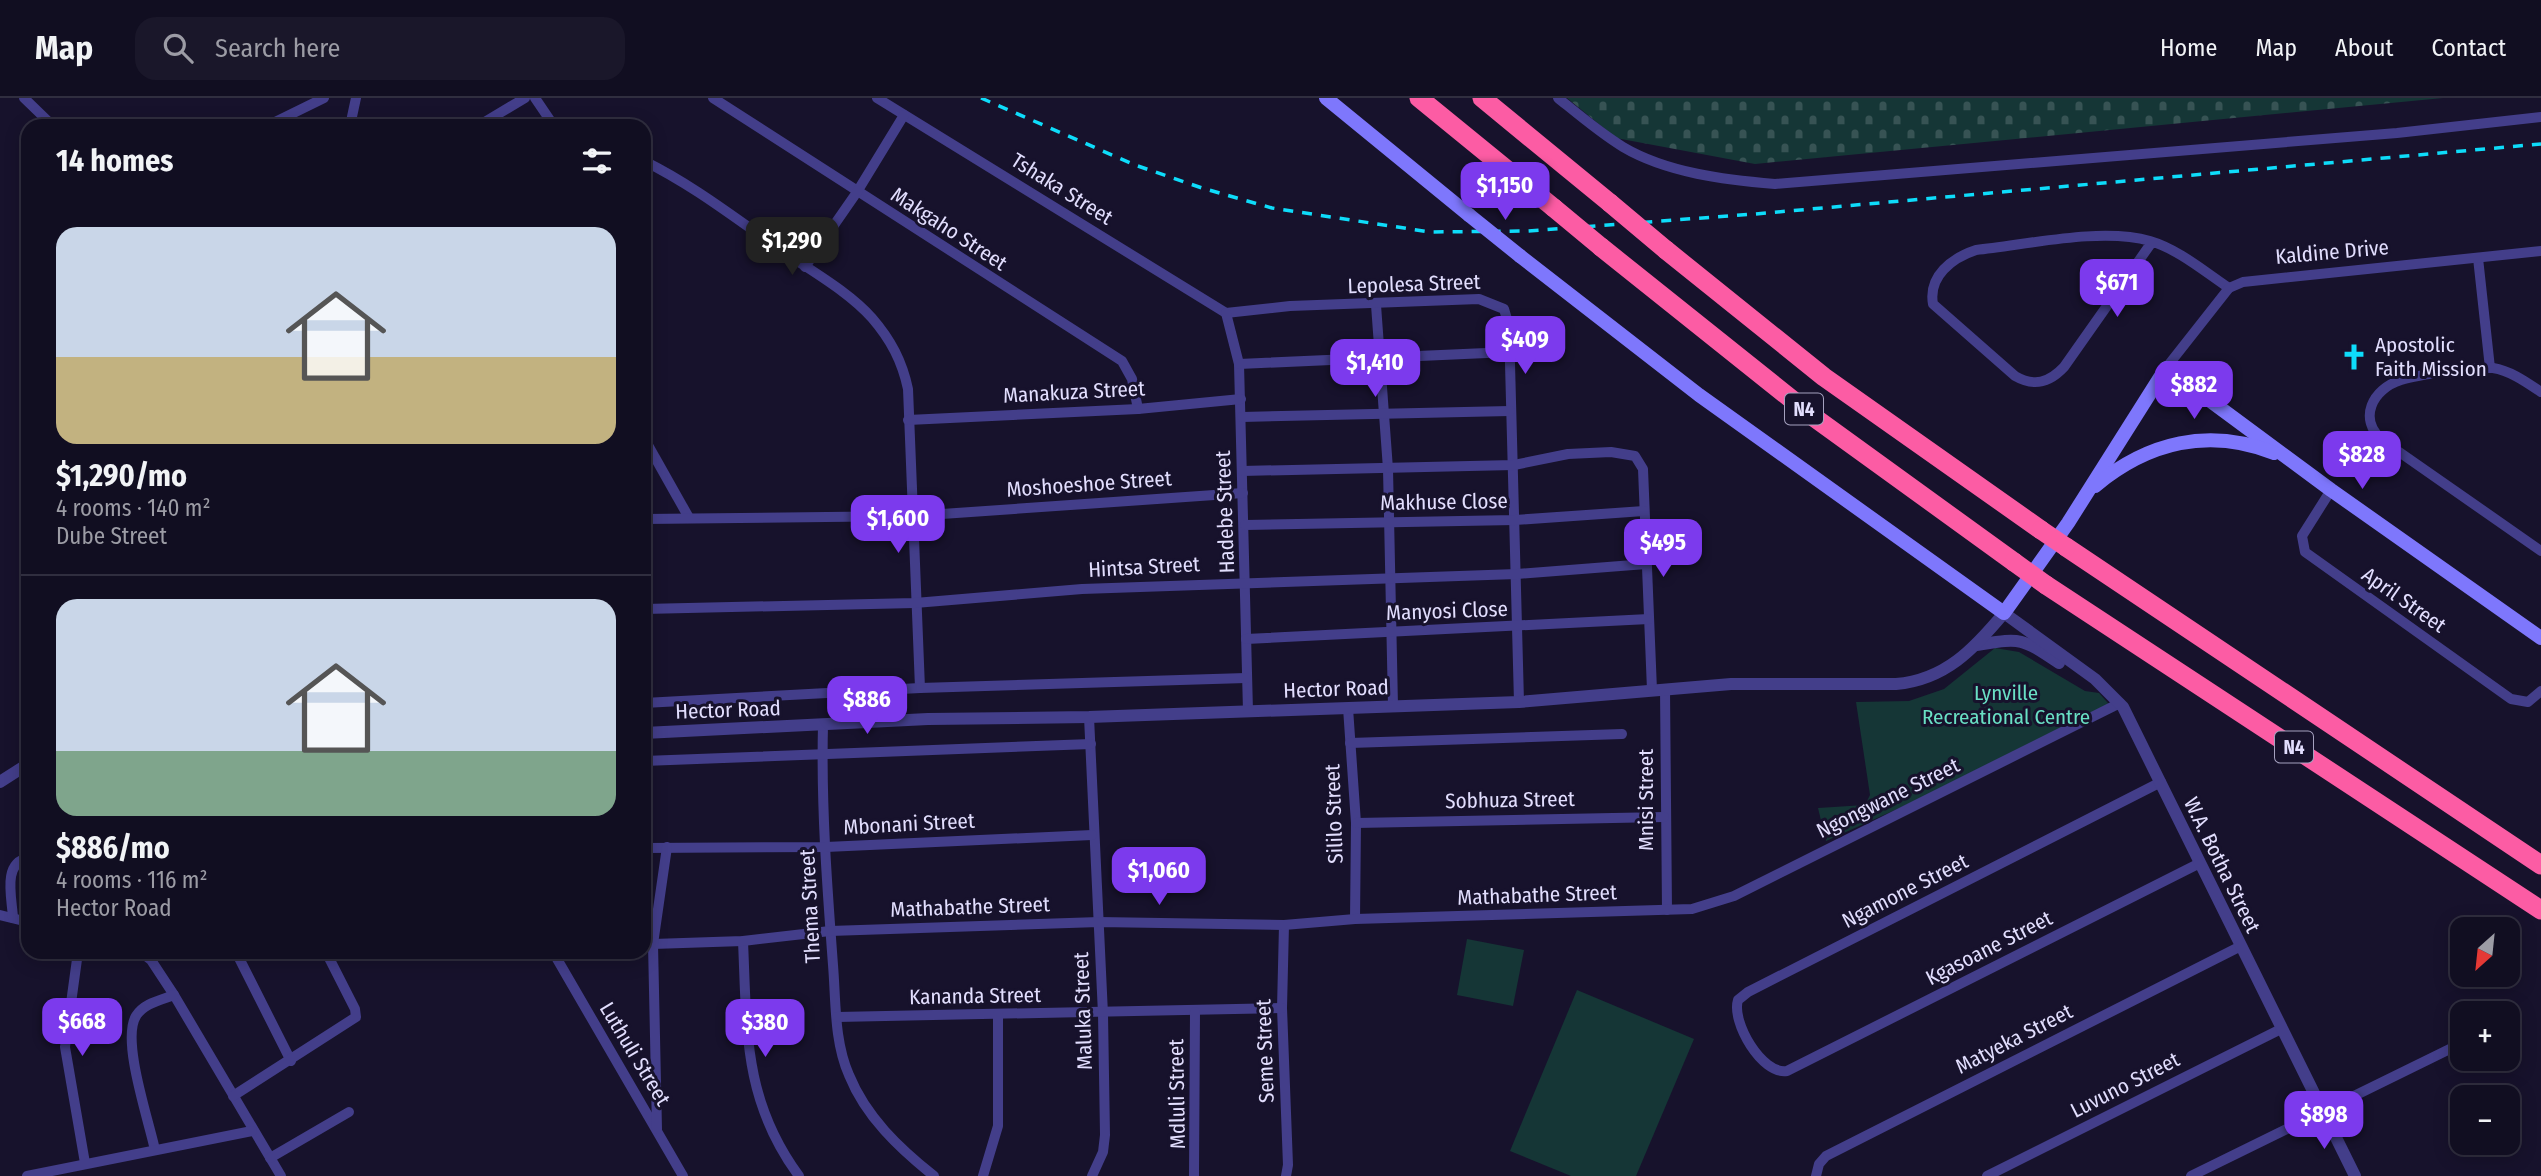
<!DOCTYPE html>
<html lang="en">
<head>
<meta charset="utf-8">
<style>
	:root { --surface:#110e21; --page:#1a172a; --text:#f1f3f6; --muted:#9c9ca5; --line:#302e3f; --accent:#7c3aed }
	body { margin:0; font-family:"Fira Sans Condensed",sans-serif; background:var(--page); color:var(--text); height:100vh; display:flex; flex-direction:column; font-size:26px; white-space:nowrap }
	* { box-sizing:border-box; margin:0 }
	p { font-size:23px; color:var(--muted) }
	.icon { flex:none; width:38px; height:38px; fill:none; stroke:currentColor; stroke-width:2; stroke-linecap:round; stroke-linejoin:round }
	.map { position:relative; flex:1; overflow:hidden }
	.side { position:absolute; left:21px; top:21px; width:630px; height:840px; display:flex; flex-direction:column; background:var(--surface); border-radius:21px; box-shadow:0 4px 18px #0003,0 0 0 2px var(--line) }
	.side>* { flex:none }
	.needle { width:46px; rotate:207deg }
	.buttons { position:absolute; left:2450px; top:819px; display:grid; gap:14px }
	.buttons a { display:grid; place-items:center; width:70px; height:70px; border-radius:14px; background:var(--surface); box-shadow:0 4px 18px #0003,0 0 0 2px var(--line); font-size:35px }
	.price { position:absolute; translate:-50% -60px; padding:0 16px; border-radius:14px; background:var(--accent); color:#fff; font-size:23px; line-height:46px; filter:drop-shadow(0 2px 4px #0008) }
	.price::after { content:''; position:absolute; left:50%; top:42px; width:21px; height:16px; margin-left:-10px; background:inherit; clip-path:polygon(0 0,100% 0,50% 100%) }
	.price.current { background:#222; color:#fff }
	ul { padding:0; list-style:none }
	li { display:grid; align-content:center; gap:14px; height:371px; padding:0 35px }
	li+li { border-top:2px solid var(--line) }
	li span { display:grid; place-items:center; height:217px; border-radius:21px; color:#555 }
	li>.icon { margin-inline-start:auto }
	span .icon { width:126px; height:126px; fill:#fffc; stroke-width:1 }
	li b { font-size:30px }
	h2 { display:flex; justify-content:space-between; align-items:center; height:84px; padding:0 35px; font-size:30px }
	header { display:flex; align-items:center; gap:42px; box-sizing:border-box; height:98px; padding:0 35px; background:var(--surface); border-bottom:2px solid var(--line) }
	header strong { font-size:33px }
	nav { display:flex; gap:38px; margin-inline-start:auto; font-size:24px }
	.search { width:490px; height:63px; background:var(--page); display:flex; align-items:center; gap:18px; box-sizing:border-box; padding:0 24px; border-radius:21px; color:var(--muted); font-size:26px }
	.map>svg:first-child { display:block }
</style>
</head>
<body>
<header>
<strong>Map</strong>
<div class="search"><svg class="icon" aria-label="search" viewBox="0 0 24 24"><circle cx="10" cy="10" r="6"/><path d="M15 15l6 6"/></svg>Search here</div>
<nav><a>Home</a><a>Map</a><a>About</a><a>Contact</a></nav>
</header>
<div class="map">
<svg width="2541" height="1078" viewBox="0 0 2541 1078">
	<defs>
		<pattern id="cemetery-stones" width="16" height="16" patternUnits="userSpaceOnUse" patternTransform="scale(1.75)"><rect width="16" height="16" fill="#153636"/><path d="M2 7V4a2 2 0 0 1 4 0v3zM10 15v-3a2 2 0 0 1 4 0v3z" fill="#375354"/></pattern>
	</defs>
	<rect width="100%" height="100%" fill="#17122c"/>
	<path fill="url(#cemetery-stones)" d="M1567,0H2443L1755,66L1616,40Z"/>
	<g fill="#153636">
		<path d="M1995,550L2019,554L2085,593L2099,595L2115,613L1826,743L1818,710L1865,707L1870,697L1856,604L1909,603L1944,591Z"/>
		<path d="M1467,841L1524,852L1513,908L1457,897Z"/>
		<path d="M1577,892L1694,941L1636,1078H1571L1510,1053Z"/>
	</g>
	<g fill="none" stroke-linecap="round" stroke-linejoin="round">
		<g stroke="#433e8a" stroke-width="10">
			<path d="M24,0L53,28"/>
			<path d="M535,0L554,28"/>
			<path d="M713,0L1122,263L1132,281L1138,311"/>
			<path d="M877,0L1226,215"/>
			<path d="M1558,0C1579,17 1600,35 1623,49C1667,75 1726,82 1775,86L2397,35L2541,19"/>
			<path d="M267,28L324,0"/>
			<path d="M350,28L356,0"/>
			<path d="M478,28L525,0"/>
			<path d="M644,63C695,88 740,124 787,156C815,175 850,195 872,220C891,242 902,263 908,291L920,590"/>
			<path d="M2152,144L2064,269C2049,285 2034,289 2015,278L1933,206C1928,178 1952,160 1976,152C2026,147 2101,129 2150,143C2178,151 2205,174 2229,190"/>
			<path d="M2478,160L2490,270"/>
			<path d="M805,169L857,94L904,17"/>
			<path d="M1376,207L1388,371L1393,608"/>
			<path d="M1226,215L1290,208L1479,201L1504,211L1509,228L1519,604"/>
			<path d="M1226,215L1239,266L1248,613"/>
			<path d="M1239,266L1509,254"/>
			<path d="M2166,270L2229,190L2243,184L2541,153"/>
			<path d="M2541,294C2526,284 2511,273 2493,270C2478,268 2417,277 2401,282C2372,291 2358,321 2382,342L2541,453"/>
			<path d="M1242,319L1510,313"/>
			<path d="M908,322L1138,311L1241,301"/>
			<path d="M644,340L688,418"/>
			<path d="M1242,373L1514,367L1568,356L1611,354L1635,358L1643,371L1652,592"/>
			<path d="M2331,392L2302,438L2305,454L2511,601L2528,604L2541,593"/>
			<path d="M644,421L913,418L1243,395"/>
			<path d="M1245,427L1515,422L1644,413"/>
			<path d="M644,511L915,505L1082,491L1517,476L1646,466"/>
			<path d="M1246,541L1649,521"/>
			<path d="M1665,591L1667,812"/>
			<path d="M644,605L920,590L1246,580"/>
			<path d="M1348,610L1356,725L1355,821"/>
			<path d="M1089,619L1103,916L1105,1037L1103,1054L1092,1078"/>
			<path d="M823,627C821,707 827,787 833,867C836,903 834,943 849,977C866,1019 899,1050 934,1078"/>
			<path d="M1350,645L1622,636"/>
			<path d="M644,663L1091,646"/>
			<path d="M2161,684L1748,894L1738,902C1731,924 1762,977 1787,973L2198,766"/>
			<path d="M1356,725L1664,719"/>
			<path d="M644,750L826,749L1092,737"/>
			<path d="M0,817L28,824"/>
			<path d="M13,820C12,800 2,765 28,760"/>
			<path d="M1284,827L1282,910L1288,1067L1286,1078"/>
			<path d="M743,843C747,932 743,1002 799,1078"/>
			<path d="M653,846L743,843L830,833L1099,824L1284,827L1355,821L1692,811L1734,798L2120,605"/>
			<path d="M78,854L65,949L85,1065"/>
			<path d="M141,854L151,862L174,897L281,1078"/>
			<path d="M236,854L291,963"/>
			<path d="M553,854L683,1078"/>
			<path d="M837,919L1282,910"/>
			<path d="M233,998L356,919L355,911L326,854"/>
			<path d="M657,1031L653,846L667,749"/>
			<path d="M155,1052C149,1023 121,942 136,918C144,905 161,902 174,897"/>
			<path d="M270,1060L349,1014"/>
			<path d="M27,1078L252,1033"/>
			<path d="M983,1078L998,1028V916"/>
			<path d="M1194,1078L1195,914"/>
			<path d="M1816,1078L1819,1066L1826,1058L2241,848"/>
			<path d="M1987,1078L2281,931"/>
			<path d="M2191,1078L2462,945"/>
		</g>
		<g stroke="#433e8a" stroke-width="12">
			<path d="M1976,547C2022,540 2020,539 2059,565"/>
			<path d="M644,635L928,621L1089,619L1519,604L1731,586H1896C1945,582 1974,551 2004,515L2095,581L2123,609L2355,1078"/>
			<path d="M0,684L28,666"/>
		</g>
		<g stroke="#7e77fc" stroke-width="14">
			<path d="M1326,0L1469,117"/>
			<path d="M1520,158L1699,297L2004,515L2068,425L2166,270L2331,392L2541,540"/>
			<path d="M2095,388C2148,344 2209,329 2274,355"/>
		</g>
		<g stroke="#fc5ca4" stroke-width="19">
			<path d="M1419,0L1554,110"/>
			<path d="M1482,0L1610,105"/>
			<path d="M1601,149L1815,320L2014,464"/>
			<path d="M1666,152L1824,279L2041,432"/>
			<path d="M2066,449L2541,767"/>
			<path d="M2046,487L2541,812"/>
		</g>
		<path stroke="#0edcfa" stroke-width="3.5" stroke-dasharray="10 9" stroke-linecap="butt" d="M981,0L1135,67L1202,90L1272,110L1430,134L1528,133L1755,116L2541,46"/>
		<path stroke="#7e77fc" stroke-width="14" d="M1469,117L1520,158"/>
		<g stroke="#fc5ca4" stroke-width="19">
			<path d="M1610,105L1666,152"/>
			<path d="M1554,110L1601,149"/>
			<path d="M2041,432L2066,449"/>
			<path d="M2014,464L2046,487"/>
		</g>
	</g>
	<defs>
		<g id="church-bare" transform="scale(2.1)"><path d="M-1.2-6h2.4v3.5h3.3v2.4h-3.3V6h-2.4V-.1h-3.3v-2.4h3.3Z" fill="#0edcfa" stroke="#17122c" stroke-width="2.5" paint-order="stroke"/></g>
	</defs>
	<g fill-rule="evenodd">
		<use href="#church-bare" x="2354" y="259"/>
	</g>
	<g text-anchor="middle" stroke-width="6" stroke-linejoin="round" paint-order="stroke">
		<g fill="#17122c" stroke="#a5a1bf" stroke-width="2">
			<rect x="1785" y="295.5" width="38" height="31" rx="5"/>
			<rect x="2275" y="633.5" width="38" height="31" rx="5"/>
		</g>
		<g font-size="19" font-weight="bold" fill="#e2defe">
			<text x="1804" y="318">N4</text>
			<text x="2294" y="656">N4</text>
		</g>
		<g font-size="21" fill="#e2defe" stroke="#17122c">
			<text transform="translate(1062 91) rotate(32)" y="7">Tshaka Street</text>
			<text transform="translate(949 131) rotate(33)" y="7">Makgaho Street</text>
			<text transform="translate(2332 154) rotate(-5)" y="7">Kaldine Drive</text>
			<text transform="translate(1414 186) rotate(-2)" y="7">Lepolesa Street</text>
			<text transform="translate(1074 294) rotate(-3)" y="7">Manakuza Street</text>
			<text transform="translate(1089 386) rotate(-4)" y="7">Moshoeshoe Street</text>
			<text transform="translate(1444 404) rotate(-1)" y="7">Makhuse Close</text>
			<text transform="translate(1225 414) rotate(-92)" y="7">Hadebe Street</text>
			<text transform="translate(1144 469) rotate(-3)" y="7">Hintsa Street</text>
			<text transform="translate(2404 502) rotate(35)" y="7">April Street</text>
			<text transform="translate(1447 513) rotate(-2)" y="7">Manyosi Close</text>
			<text transform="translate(1336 591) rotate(-2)" y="7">Hector Road</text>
			<text transform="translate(728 612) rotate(-2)" y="7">Hector Road</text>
			<text transform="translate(1888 700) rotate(-26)" y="7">Ngongwane Street</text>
			<text transform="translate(1510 702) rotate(-1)" y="7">Sobhuza Street</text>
			<text transform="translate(1646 702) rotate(-90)" y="7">Mnisi Street</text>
			<text transform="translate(1334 716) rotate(-92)" y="7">Sililo Street</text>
			<text transform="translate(909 726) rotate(-3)" y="7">Mbonani Street</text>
			<text transform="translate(2222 767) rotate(64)" y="7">W.A. Botha Street</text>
			<text transform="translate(1905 793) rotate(-27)" y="7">Ngamone Street</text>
			<text transform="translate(1537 797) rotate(-2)" y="7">Mathabathe Street</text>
			<text transform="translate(810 808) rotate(-93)" y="7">Thema Street</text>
			<text transform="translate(970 809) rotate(-2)" y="7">Mathabathe Street</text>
			<text transform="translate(1989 850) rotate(-27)" y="7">Kgasoane Street</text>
			<text transform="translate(975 898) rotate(-1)" y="7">Kananda Street</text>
			<text transform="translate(1083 913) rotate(-92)" y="7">Maluka Street</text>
			<text transform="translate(2014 941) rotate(-27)" y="7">Matyeka Street</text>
			<text transform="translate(1265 953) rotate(-92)" y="7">Seme Street</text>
			<text transform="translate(635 956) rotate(59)" y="7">Luthuli Street</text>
			<text transform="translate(2125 987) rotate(-27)" y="7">Luvuno Street</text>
			<text transform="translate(1177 996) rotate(-91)" y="7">Mdluli Street</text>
		</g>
		<g font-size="21" fill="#e2defe" stroke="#17122c" text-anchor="start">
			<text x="2375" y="254">Apostolic<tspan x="2375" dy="24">Faith Mission</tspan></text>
		</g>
		<g font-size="21" fill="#69dfc4" stroke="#17122c">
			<text x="2006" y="602">Lynville<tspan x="2006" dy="24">Recreational Centre</tspan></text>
		</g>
	</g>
</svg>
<div class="buttons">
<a><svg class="needle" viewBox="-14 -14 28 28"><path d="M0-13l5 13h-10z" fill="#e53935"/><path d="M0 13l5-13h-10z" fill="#9c9ca5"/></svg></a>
<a>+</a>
<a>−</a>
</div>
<b class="price" style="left:1505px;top:124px">$1,150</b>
<b class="price current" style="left:792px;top:179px">$1,290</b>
<b class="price" style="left:2117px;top:221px">$671</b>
<b class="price" style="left:1525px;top:278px">$409</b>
<b class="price" style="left:1375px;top:301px">$1,410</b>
<b class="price" style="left:2194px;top:323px">$882</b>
<b class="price" style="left:2362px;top:393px">$828</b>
<b class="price" style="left:898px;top:457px">$1,600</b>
<b class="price" style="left:1663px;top:481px">$495</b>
<b class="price" style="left:867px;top:638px">$886</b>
<b class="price" style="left:1159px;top:809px">$1,060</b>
<b class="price" style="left:82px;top:960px">$668</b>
<b class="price" style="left:765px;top:961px">$380</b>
<b class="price" style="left:2324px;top:1053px">$898</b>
<section class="side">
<h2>14 homes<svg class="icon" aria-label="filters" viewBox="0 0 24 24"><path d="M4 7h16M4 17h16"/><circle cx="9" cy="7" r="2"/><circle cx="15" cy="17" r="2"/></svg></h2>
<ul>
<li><span style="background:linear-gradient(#c9d6e8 60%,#c2b280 0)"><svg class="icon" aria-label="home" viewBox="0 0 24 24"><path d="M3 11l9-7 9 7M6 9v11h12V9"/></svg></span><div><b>$1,290/mo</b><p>4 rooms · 140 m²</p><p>Dube Street</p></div></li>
<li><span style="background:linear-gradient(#c9d6e8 70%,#7fa58c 0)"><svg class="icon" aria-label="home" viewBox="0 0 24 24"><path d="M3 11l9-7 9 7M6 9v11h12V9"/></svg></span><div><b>$886/mo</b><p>4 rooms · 116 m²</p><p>Hector Road</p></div></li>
</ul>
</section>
</div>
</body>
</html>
